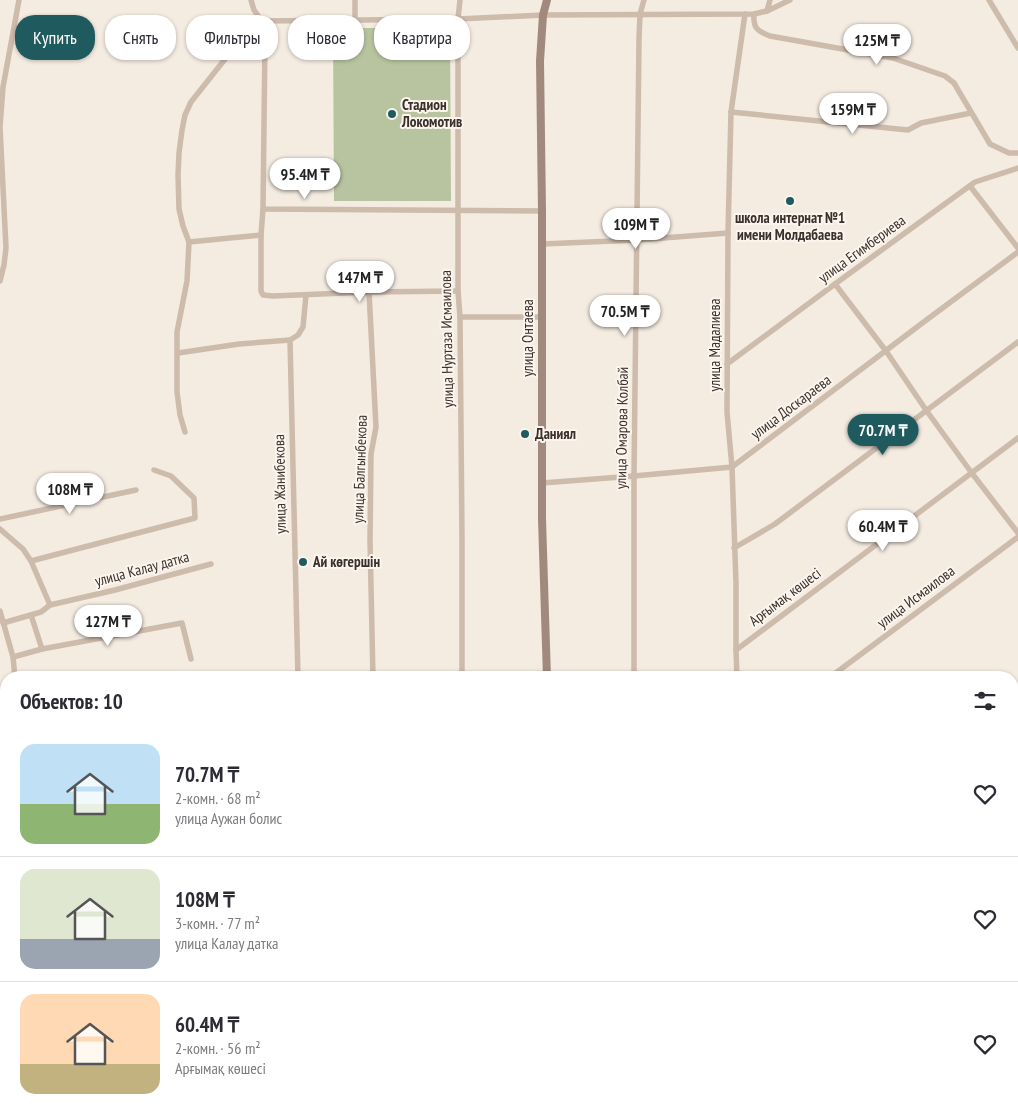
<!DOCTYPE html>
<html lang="ru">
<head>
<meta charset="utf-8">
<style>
	:root { --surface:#fff; --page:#f2f2f3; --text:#2b2b33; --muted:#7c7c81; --line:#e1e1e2; --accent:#1f5a5e }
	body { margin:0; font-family:"PT Sans Narrow",sans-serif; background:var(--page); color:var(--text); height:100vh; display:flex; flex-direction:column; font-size:19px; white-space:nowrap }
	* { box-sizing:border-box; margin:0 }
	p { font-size:16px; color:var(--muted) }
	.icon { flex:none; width:28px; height:28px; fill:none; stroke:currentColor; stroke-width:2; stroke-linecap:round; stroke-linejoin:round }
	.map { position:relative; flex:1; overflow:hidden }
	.side { position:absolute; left:0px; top:671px; width:1019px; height:446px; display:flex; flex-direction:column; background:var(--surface); border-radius:20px 20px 0 0; box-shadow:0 1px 4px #0004 }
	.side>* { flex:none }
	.guide { position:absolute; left:15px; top:15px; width:500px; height:45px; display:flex; gap:10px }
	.price { position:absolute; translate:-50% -42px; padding:0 11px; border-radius:18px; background:#fff; color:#222; font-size:16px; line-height:32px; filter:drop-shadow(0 1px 2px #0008) }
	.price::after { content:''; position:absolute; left:50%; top:30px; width:15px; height:11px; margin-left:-8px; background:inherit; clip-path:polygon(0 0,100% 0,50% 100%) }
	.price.active { background:var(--accent); color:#fff }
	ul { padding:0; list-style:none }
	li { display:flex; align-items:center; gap:15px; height:125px; padding:0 20px }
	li+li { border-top:1px solid var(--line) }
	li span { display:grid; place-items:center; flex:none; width:140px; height:100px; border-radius:15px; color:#555 }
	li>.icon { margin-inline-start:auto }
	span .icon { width:60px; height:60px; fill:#fffc; stroke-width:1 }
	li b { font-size:21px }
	h2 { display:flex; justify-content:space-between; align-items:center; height:60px; padding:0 20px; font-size:21px }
	.tag { padding:0 18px; border-radius:20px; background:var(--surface); box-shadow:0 1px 4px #0004; font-size:18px; line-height:45px }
	.tag.active { background:var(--accent); color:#fff }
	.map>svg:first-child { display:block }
</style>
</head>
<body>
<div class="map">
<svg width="1018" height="1117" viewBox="0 0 1018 1117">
	<rect width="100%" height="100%" fill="#f4ebe1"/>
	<path fill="#b8c4a0" d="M333,28H450L451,201H334Z"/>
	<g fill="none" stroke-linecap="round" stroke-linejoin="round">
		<g stroke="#cdbbac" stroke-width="5.5">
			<path d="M251,0L254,10L262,21L265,40L263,209L542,211"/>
			<path d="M460,0L458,19V291L460,317L462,539V678"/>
			<path d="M989,0L1018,48"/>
			<path d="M767,11L770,0"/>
			<path d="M754,14C753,28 757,31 770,36L893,58L945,76L954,83L990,144L1009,153H1018"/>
			<path d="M355,20V0"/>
			<path d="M262,21L458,19L543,15L754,14L767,11L790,0"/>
			<path d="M731,112L908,130L921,123L971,113"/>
			<path d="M970,186L1018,248"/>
			<path d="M263,209L261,235V291L263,295L273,296L369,292L458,291"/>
			<path d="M189,242L261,235"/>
			<path d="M542,244L637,240L728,233"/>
			<path d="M0,281L4,265L6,248L0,127L3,87L19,0"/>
			<path d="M835,284L886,351L926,410L971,472L1018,533"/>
			<path d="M369,292L376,427L371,454L370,540L373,678"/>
			<path d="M460,317H542"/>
			<path d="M178,353L239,344L290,340"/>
			<path d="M727,364L835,284L975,182L1018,168"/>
			<path d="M185,432L180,415L177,392V332L187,281L189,242L183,226L179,209L178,175L179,153L182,130L185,115L191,102L229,54L238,47L251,45L265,40"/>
			<path d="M542,483L634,476L732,467L925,321L1018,252"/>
			<path d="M0,519L136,490"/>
			<path d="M0,529L23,549L31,561L50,605"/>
			<path d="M734,548L775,524L1018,342"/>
			<path d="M31,561L195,518L194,498L171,476L154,470"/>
			<path d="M0,611L13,657L15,678"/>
			<path d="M31,615L42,649"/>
			<path d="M3,623L41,612L50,605L115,590L211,564"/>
			<path d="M736,650L1018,438"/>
			<path d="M13,657L42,649L182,623L191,659"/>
			<path d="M298,678L290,340L298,335L303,327L306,295"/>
			<path d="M634,678V476L639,39L640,14L644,0"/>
			<path d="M737,678L736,650V583L732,467L727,412L728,233L731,112L745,14"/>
			<path d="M829,678L1018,537"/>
			<path d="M1012,824H1018"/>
			<path d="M77,1111L80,1117"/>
			<path d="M219,1111L223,1117"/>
			<path d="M553,1111L554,1117"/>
			<path d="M112,1117L127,1111"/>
		</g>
		<g stroke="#a18a7d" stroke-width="8">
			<path d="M547,678L542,519V211L540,61L543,15L547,0"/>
			<path d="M0,937L6,935"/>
		</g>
		<path stroke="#3b302b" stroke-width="2" stroke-dasharray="1 4" stroke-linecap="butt" d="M0,1095L8,1117"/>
	</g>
	<g fill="#1f5a5e" stroke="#fbf5ee" stroke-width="2">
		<circle cx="392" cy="114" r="5"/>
		<circle cx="790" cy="201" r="5"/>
		<circle cx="525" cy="434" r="5"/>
		<circle cx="303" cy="562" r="5"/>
	</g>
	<g text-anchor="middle" stroke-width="4" stroke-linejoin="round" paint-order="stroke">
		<g font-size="15" font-weight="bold" fill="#3b302b" stroke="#fbf5ee" text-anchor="start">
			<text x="402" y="110">Стадион<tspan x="402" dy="17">Локомотив</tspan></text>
			<text x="790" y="223" text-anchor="middle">школа интернат №1<tspan x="790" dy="17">имени Молдабаева</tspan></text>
			<text x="535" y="439">Даниял</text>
			<text x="313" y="567">Ай көгершін</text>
		</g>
		<g font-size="15" fill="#3b302b" stroke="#fbf5ee">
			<text transform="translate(862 249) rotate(-36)" y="5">улица Егимбериева</text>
			<text transform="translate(528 338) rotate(-90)" y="5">улица Онтаева</text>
			<text transform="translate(447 339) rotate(-91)" y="5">улица Нуртаза Исмаилова</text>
			<text transform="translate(715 345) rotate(-90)" y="5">улица Мадалиева</text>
			<text transform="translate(791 407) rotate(-37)" y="5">улица Доскараева</text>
			<text transform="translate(622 428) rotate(-89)" y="5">улица Омарова Колбай</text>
			<text transform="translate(360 469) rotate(-88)" y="5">улица Балгынбекова</text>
			<text transform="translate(280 484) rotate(-91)" y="5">улица Жанибекова</text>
			<text transform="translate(142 569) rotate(-15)" y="5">улица Калау датка</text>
			<text transform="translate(785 597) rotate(-37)" y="5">Арғымақ көшесі</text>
			<text transform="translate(916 597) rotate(-37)" y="5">улица Исмаилова</text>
		</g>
	</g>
</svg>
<b class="price" style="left:877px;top:66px">125M ₸</b>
<b class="price" style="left:853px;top:135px">159M ₸</b>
<b class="price" style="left:305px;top:200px">95.4M ₸</b>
<b class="price" style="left:636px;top:250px">109M ₸</b>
<b class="price" style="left:360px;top:303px">147M ₸</b>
<b class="price" style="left:625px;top:337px">70.5M ₸</b>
<b class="price active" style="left:883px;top:456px">70.7M ₸</b>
<b class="price" style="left:70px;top:515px">108M ₸</b>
<b class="price" style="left:883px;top:552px">60.4M ₸</b>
<b class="price" style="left:108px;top:647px">127M ₸</b>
<div class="guide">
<a class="tag active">Купить</a>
<a class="tag">Снять</a>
<a class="tag">Фильтры</a>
<a class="tag">Новое</a>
<a class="tag">Квартира</a>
</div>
<section class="side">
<h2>Объектов: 10<svg class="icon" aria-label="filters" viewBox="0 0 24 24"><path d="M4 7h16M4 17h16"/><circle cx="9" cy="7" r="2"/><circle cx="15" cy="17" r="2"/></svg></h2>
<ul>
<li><span style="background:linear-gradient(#bfe0f5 60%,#8fb573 0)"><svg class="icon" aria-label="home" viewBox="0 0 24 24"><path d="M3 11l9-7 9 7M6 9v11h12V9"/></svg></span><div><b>70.7M ₸</b><p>2-комн. · 68 m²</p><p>улица Аужан болис</p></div><svg class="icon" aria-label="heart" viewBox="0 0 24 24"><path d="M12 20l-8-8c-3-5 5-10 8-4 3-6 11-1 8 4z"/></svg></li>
<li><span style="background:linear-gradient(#dfe7d0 70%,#9aa5b1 0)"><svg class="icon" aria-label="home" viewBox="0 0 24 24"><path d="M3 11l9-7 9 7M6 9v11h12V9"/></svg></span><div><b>108M ₸</b><p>3-комн. · 77 m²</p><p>улица Калау датка</p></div><svg class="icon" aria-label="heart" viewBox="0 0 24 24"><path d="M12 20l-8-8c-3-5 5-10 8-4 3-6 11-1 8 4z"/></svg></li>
<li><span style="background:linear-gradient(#ffd9b3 70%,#c2b280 0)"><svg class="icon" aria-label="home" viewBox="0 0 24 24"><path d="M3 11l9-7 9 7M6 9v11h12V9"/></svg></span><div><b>60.4M ₸</b><p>2-комн. · 56 m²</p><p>Арғымақ көшесі</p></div><svg class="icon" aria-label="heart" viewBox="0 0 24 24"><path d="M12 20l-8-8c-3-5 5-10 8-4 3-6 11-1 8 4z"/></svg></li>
</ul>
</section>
</div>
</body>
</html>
